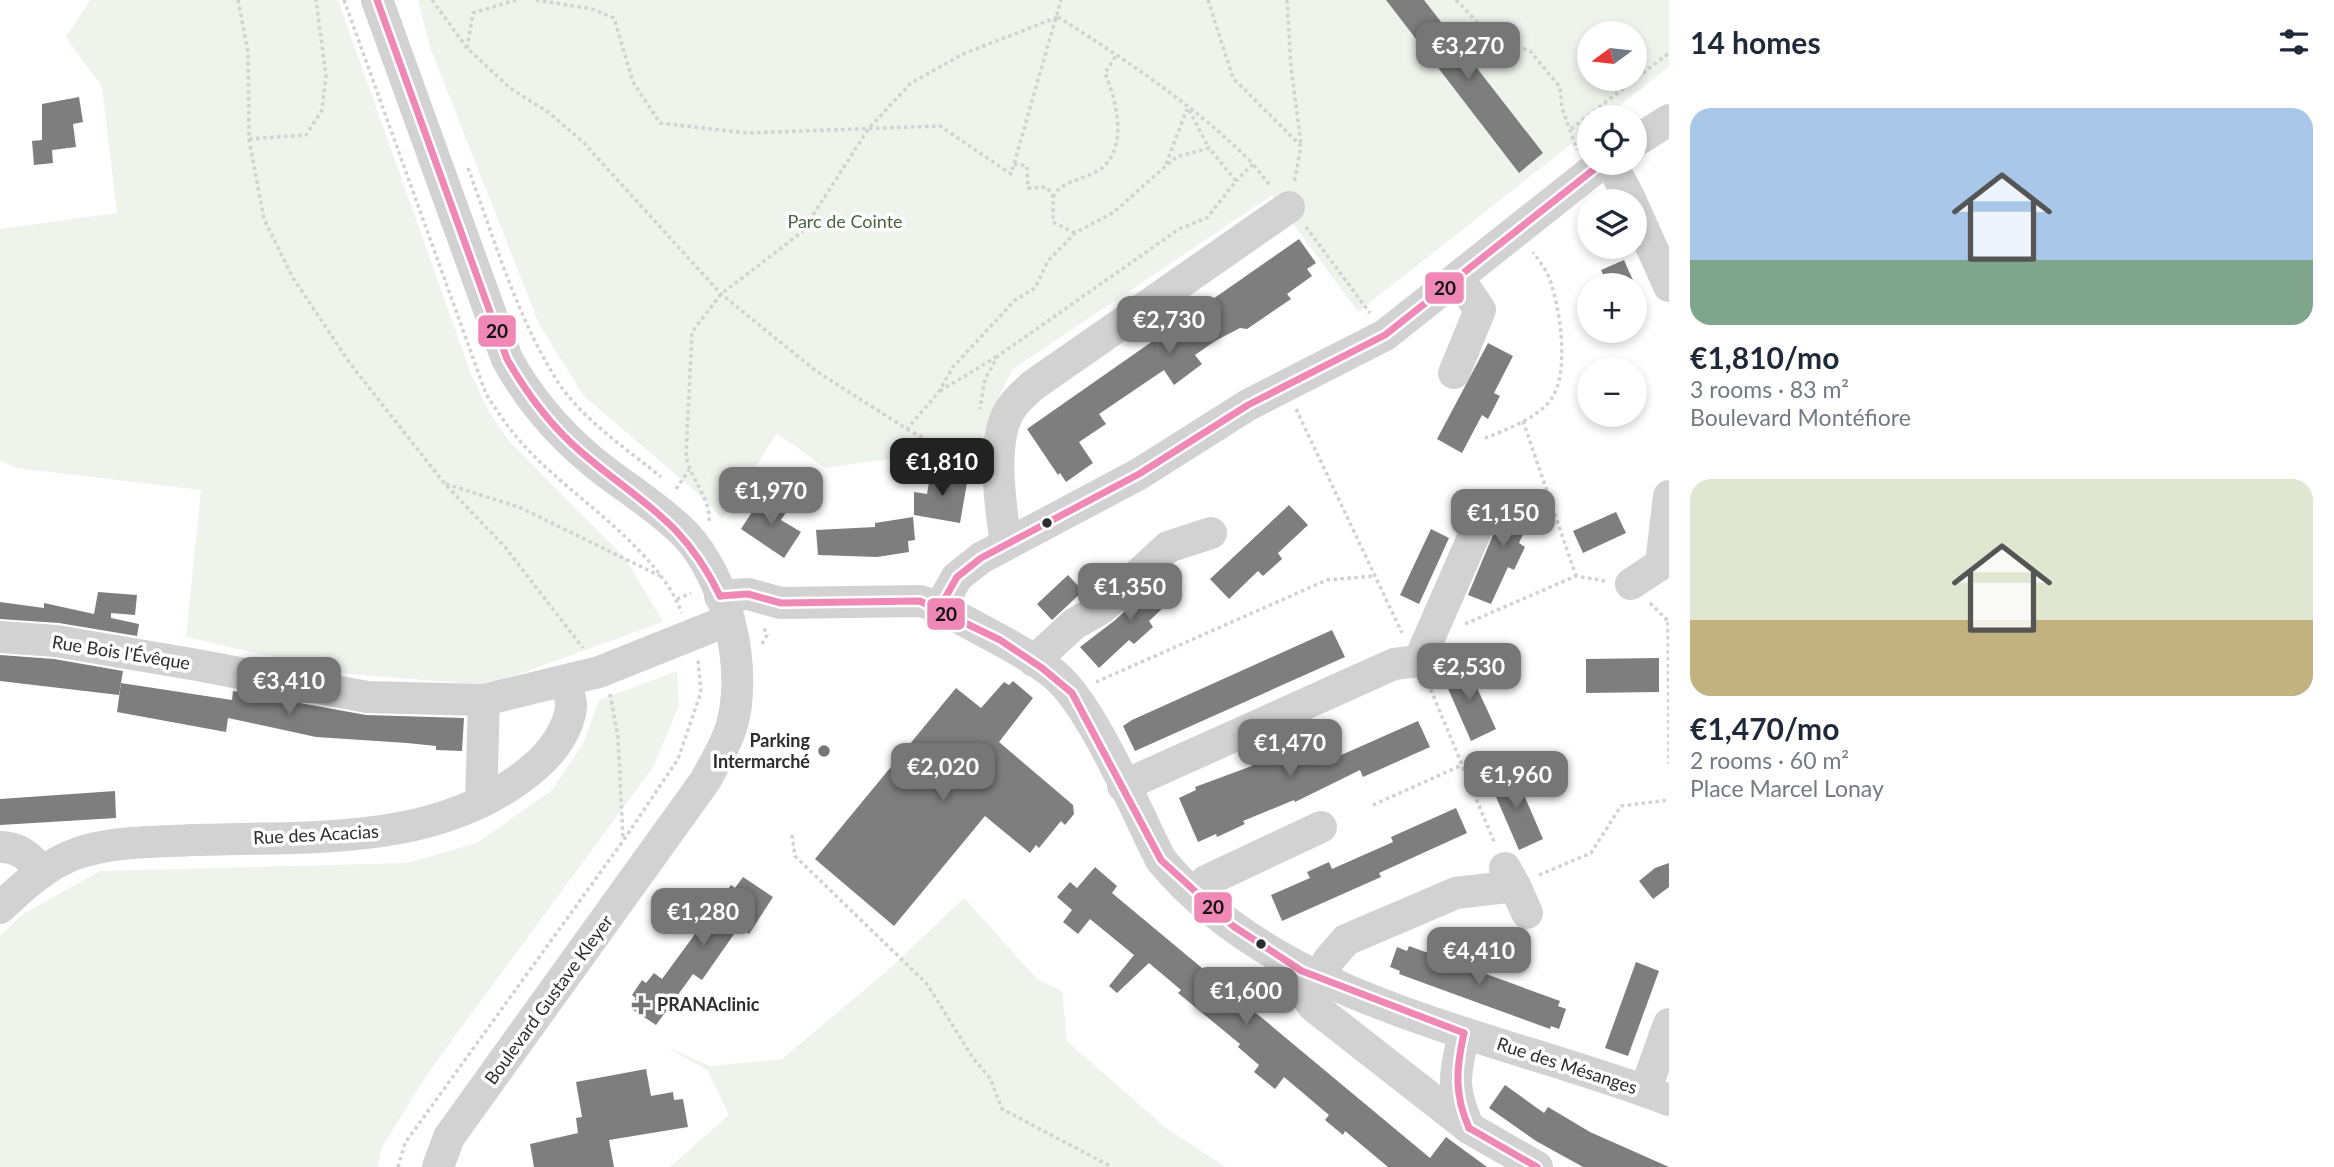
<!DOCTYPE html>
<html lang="en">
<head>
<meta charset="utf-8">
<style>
	:root { --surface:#fff; --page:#f6f6f7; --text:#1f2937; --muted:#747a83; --accent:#767676 }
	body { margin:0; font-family:Lato,sans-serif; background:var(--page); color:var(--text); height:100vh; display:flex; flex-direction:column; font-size:26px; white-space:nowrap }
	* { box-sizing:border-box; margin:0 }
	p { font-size:23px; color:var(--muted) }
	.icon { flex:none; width:38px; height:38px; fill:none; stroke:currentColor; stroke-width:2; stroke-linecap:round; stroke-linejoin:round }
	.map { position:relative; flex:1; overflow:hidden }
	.details { display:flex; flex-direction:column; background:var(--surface); width:665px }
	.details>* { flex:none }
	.needle { width:46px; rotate:255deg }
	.fabs { position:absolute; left:1577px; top:21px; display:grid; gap:14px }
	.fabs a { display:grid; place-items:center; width:70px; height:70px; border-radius:50%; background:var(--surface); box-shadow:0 4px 10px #0003; font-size:35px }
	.price { position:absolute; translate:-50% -60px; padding:0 16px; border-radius:14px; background:var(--accent); color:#fff; font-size:23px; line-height:46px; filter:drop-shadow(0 2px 4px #0008) }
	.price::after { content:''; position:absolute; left:50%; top:42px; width:21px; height:16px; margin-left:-10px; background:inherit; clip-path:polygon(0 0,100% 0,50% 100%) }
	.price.current { background:#222; color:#fff }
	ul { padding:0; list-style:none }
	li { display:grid; align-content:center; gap:14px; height:371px; padding:0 21px }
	li span { display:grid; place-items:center; height:217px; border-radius:21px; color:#555 }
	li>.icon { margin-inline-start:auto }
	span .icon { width:126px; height:126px; fill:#fffc; stroke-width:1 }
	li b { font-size:30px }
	h2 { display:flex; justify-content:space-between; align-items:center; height:84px; padding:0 21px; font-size:30px }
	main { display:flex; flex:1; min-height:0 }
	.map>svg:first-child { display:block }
</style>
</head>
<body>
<main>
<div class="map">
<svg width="1669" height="1167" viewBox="0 0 1669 1167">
	<rect width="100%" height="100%" fill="#fff"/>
	<g fill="#eef3ec" fill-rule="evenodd">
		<path d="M90,0H338L471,374L486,406L508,440L625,558L663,622L489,685L348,674L186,637L201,490L16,468L0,461V229L117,213L102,87L66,37Z"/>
		<path d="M418,0H1669V67L1605,117H1589V130L1358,312L1272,195L1012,370L990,415L979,472L930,453L825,468L777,433L722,519L705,500L583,395L539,324L430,47ZM1589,33H1634V79H1589Z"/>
		<path d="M677,671L679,706L653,767L430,1070L382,1147L378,1167H0V936L23,914L100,871L407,863L477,843L552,790L583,744L599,700Z"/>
		<path d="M964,898L1037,979L1062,991L1067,1041L1166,1128L1226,1167H670L729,1115L707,1070L667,1047L710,1066L782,1059L887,971Z"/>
	</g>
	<g fill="#7e7e7e">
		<path d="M1386,0H1424L1543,153L1519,173Z"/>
		<path d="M79,97L83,122L73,124L76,147L52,150L53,163L34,165L32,141L42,140V104Z"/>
		<path d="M1299,239L1316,263L1307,269L1312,276L1287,294L1291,299L1247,329L1240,328L1215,341L1195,355L1202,364L1174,385L1164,370L1099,414L1106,424L1079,442L1093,463L1066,482L1060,473L1058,475L1027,429Z"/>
		<path d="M1624,260L1635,285H1608L1601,270Z"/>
		<path d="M1488,343L1513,356L1494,393L1500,396L1488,419L1482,415L1462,453L1437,439Z"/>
		<path d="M931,470L968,477L960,523L914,515V492L927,494Z"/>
		<path d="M1510,494L1536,506L1519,543L1525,547L1514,570L1508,567L1491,604L1468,595Z"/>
		<path d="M763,495L787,511L781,520L801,532L784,558L741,529Z"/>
		<path d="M1289,505L1308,525L1278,553L1282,559L1263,576L1258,571L1229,599L1210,579Z"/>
		<path d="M1616,512L1626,533L1583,553L1573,531Z"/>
		<path d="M913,517L915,540L908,541L909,552L877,557L818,555L816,530L875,527V523Z"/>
		<path d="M1431,529L1449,538L1419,604L1400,595Z"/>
		<path d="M1068,575L1083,591L1052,620L1037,604Z"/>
		<path d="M1164,576L1179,593L1149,621L1153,627L1134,644L1129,640L1099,668L1080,647L1114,621Z"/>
		<path d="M98,592L137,595L135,615L111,613V618L139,624L137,636L59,623L0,619V602L44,608V603L94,614Z"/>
		<path d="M1332,630L1345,657L1135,751L1123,726L1132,720Z"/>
		<path d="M0,655L54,659L123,671L119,695L0,681Z"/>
		<path d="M1659,658V692L1586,693V659Z"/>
		<path d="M1466,664L1496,729L1471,741L1442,675Z"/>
		<path d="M1013,681L1033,698L999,742L1073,805L1074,814L1065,825L1061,821L1039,848L1036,845L1030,853L985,816L894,926L815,859L956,688L981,708L1004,682L1009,685Z"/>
		<path d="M121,683L232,700L233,691L366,715L464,718L462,751L436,750V746L407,743L316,737L228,718L226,732L117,712Z"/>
		<path d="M1418,721L1430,747L1363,777L1360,770L1295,802L1294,800L1243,821L1245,824L1217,837L1216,834L1198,842L1179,798L1196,790L1195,787L1249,767L1301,740L1302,743L1320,736L1330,760Z"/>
		<path d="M1514,772L1543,839L1519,850L1490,783Z"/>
		<path d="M115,791L116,818L0,825V799Z"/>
		<path d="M1456,808L1467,833L1379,873L1381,877L1282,921L1271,895L1310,878L1307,872L1329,862L1332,869L1393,842L1391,837Z"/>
		<path d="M1669,863V887L1653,899L1639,881L1655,868Z"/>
		<path d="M1095,867L1117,886L1112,893L1430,1158L1446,1137L1487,1167H1388L1345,1131L1343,1135L1325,1120L1329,1115L1284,1077L1275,1089L1254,1072L1259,1065L1238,1047L1240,1044L1178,993L1181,990L1149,963L1117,993L1109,986L1134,955L1090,919L1078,934L1063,922L1072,910L1057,897L1070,882L1077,888Z"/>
		<path d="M743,877L773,897L749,934L739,927L702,980L693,974L656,1025L629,1007L636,998L632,995L642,980L646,983L654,973L662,979L731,885L735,888Z"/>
		<path d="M1409,946L1560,1001L1558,1006L1566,1009L1559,1029L1551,1026L1550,1029L1399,974L1400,971L1390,967L1397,947L1407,951Z"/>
		<path d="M1636,962L1659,971L1628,1056L1605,1048Z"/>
		<path d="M646,1069L651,1096L673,1092L674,1100L683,1099L688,1127L609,1140L614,1167H534L530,1144L578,1133L576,1118L582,1117L576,1082Z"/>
		<path d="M1505,1085L1544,1113L1548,1107L1590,1132L1669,1167H1583L1536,1141L1489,1108Z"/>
	</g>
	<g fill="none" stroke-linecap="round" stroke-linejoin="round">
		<g stroke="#d2d2d2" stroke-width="3.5" stroke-dasharray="3.5 3.5" stroke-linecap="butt">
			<path d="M238,0L248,52L249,139L306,135L322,110L326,76L316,0"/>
			<path d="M344,0L486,394C500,416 514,436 532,454C579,502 657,549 682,613"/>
			<path d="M432,0L467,48"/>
			<path d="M516,0L473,13L467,48L510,88L548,112L583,142L721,294L816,371L907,429L938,393L953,367L1015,300L1035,288L1048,261L1075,233L1114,212L1176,157L1209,148L1236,181L1207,218L1179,229L998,356L985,379L980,409"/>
			<path d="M536,0L592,9L614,18L633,82L660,123L746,133L940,126L1011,174L1061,0"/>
			<path d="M1208,0L1233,78L1301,146L1294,184"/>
			<path d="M1287,0L1291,67L1301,144"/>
			<path d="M1456,0L1482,27L1505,42L1530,51L1560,87L1562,108L1577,150"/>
			<path d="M1058,17C1126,60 1197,107 1253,164L1236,181"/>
			<path d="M1189,110L1209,148"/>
			<path d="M1571,129L1669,53"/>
			<path d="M249,139L264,219L293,278L349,362L444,483L505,547L583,648"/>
			<path d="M1014,164L1027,166L1028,188L1047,187L1053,197V222L1075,233"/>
			<path d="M1166,164L1187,109"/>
			<path d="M1254,165L1271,187"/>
			<path d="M468,168C494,238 516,315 556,379C580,418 627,449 661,477"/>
			<path d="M1053,197C1063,178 1088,180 1103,167C1128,145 1116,99 1105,73L1117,54"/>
			<path d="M1306,227L1370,313"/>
			<path d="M940,391L996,357"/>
			<path d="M1296,409L1402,633"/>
			<path d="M1523,421L1576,576"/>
			<path d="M907,429L961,459L973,444"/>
			<path d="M1485,438C1506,430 1535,419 1550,401C1571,374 1560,304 1548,275C1544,267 1538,259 1533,252"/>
			<path d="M446,484L519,507L660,576"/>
			<path d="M676,489L689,470"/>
			<path d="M709,521C711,499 690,478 686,456L692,332L721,294L802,232L869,128L911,83L963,54L1058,17"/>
			<path d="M677,599L691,593"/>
			<path d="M1650,603L1669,622"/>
			<path d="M1668,622L1669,764"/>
			<path d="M1465,624L1576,576L1605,581"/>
			<path d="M762,644L767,635L763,626"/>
			<path d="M1096,682L1327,580L1374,576"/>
			<path d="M1428,683L1495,844"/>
			<path d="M610,694L618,737L623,839"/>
			<path d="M1373,805L1460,766"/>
			<path d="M792,835L795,856L927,984L973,1058L990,1078L1002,1109L1112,1167"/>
			<path d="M1539,875L1591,853L1621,806L1669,800"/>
			<path d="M398,1167L405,1143L623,841L678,759L701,692L698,660"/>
		</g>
		<g stroke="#d2d2d2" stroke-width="32">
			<path d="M377,0L507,359C529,399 556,431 592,461C622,486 656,505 684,533C727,577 749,670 731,728C725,747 714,764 705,781L449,1137L438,1167"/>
			<path d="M1634,142L1669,120"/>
			<path d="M1611,163L1631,201"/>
			<path d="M1634,208L1669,286"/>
			<path d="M1454,373L1480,310L1459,279"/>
			<path d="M1006,544C1001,509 990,441 1010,410C1015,401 1025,393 1032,386L1289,207"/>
			<path d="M1631,584L1661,564L1669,496"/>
			<path d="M720,596L748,594L781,603L920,601L940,607C975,628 1023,649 1055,675C1093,707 1137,813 1161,860C1281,1005 1501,1035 1669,1100"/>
			<path d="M940,607L957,577L981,558L1139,474L1248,405L1385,335L1602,163"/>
			<path d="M0,637L56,641L197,665L367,697L484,700L599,672L729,620"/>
			<path d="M1034,661L1074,624L1102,608L1168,547L1211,533"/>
			<path d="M1123,786L1394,664L1419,661L1475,533"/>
			<path d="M481,802L484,700"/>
			<path d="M0,847C19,847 31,857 41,872"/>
			<path d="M1515,886L1527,913"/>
			<path d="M1194,893L1206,881L1321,827"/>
			<path d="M0,908C23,886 47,864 78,853C114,841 156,842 193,840C310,836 443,848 537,765C552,752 569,729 571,707C572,700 567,689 565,682"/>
			<path d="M1302,971L1303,990L1313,1006L1469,1128L1537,1167"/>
			<path d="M1323,980L1328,961L1346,940L1456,893L1515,886L1505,868"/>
			<path d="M1464,1033C1455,1075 1450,1087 1469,1128"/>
			<path d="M1645,1091L1669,1024"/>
		</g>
		<g stroke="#fff" stroke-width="12">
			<g id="bus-1">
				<path d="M377,0L507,359C527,394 550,425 580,451C641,504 682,518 720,596"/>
				<path d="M720,596L748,594L781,603L920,601L1000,640L1042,668L1072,693L1161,860L1233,926L1302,971L1464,1033"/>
				<path d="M940,607L957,577L981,558L1139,474L1248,405L1385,335L1602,163"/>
				<path d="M1464,1033C1456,1069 1454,1094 1469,1128"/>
				<path d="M1469,1128L1537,1167"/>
			</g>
		</g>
		<use href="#bus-1" stroke="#f088b6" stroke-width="7"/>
	</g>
	<g fill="#2d2d2d" stroke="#fff" stroke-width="2.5">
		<circle cx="1047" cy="523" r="6"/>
		<circle cx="1261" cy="944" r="6"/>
	</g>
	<g fill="#767676" stroke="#fff" stroke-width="2.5">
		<circle cx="824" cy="751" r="7"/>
		<path d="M637.5 994.5h7v7h7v7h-7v7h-7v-7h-7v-7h7z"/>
	</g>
	<g text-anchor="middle" stroke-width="7" stroke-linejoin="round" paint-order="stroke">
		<g font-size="18" fill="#49633f" stroke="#fff">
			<text x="845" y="228">Parc de Cointe</text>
		</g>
		<g font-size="18" fill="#2d2d2d" stroke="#fff">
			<text transform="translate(121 653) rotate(9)" y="6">Rue Bois l'Évêque</text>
			<text transform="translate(316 835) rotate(-3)" y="6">Rue des Acacias</text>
			<text transform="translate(549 1000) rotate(-54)" y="6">Boulevard Gustave Kleyer</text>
			<text transform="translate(1567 1066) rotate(18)" y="6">Rue des Mésanges</text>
		</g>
		<g font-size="18" font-weight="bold" fill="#2d2d2d" stroke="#fff" text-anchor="end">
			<text x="810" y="747">Parking<tspan x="810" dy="21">Intermarché</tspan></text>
			<text x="657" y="1011" text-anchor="start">PRANAclinic</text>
		</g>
	</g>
	<g stroke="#fff" stroke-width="2.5">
		<rect x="1424" y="271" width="41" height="34" rx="7" fill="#f088b6"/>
		<rect x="477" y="314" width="40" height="34" rx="7" fill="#f088b6"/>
		<rect x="926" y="597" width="40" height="34" rx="7" fill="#f088b6"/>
		<rect x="1193" y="891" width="40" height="33" rx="7" fill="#f088b6"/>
	</g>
	<g font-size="19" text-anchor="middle" font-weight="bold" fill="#111">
		<text x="1445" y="295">20</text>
		<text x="497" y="338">20</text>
		<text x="946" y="621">20</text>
		<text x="1213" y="914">20</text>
	</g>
</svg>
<div class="fabs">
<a><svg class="needle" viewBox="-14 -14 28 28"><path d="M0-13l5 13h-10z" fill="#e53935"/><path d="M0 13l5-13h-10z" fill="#747a83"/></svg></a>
<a><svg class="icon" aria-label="locate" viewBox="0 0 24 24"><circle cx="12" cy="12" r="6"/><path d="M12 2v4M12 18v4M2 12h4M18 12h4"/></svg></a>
<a><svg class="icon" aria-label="layers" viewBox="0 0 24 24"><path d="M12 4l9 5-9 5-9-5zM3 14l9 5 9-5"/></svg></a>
<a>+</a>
<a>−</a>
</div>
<b class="price" style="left:1468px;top:82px">€3,270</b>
<b class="price" style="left:1169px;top:356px">€2,730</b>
<b class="price current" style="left:942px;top:498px">€1,810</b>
<b class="price" style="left:771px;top:527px">€1,970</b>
<b class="price" style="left:1503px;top:549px">€1,150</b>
<b class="price" style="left:1130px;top:623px">€1,350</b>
<b class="price" style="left:1469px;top:703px">€2,530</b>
<b class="price" style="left:289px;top:717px">€3,410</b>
<b class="price" style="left:1290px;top:779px">€1,470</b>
<b class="price" style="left:943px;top:803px">€2,020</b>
<b class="price" style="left:1516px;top:811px">€1,960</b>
<b class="price" style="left:703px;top:948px">€1,280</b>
<b class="price" style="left:1479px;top:987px">€4,410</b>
<b class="price" style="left:1246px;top:1027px">€1,600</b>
</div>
<section class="details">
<h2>14 homes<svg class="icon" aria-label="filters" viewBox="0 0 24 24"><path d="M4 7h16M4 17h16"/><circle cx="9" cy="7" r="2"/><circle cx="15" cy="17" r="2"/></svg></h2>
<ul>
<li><span style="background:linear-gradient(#a9c7e8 70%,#7fa58c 0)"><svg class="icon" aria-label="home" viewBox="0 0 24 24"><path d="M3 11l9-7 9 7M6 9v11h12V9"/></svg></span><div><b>€1,810/mo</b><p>3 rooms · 83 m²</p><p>Boulevard Montéfiore</p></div></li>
<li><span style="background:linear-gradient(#dfe7d0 65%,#c2b280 0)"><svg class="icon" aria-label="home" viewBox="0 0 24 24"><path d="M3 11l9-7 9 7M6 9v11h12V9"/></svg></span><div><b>€1,470/mo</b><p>2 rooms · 60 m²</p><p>Place Marcel Lonay</p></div></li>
</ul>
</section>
</main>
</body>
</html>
